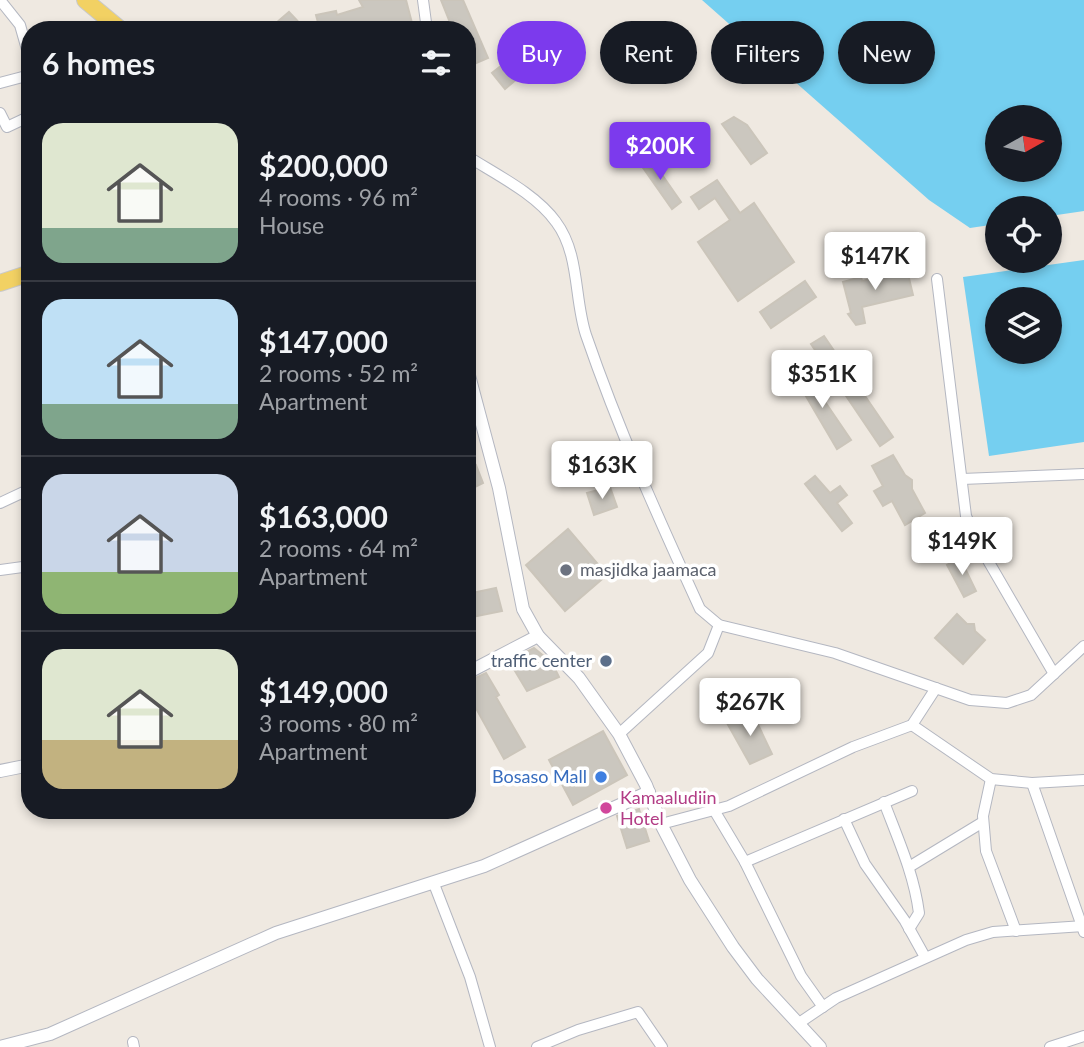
<!DOCTYPE html>
<html lang="en">
<head>
<meta charset="utf-8">
<style>
	:root { --surface:#171b24; --page:#242831; --text:#f1f3f6; --muted:#9ea1a6; --line:#363941; --accent:#7c3aed }
	body { margin:0; font-family:Lato,sans-serif; background:var(--page); color:var(--text); height:100vh; display:flex; flex-direction:column; font-size:26px; white-space:nowrap }
	* { box-sizing:border-box; margin:0 }
	p { font-size:23px; color:var(--muted) }
	.icon { flex:none; width:38px; height:38px; fill:none; stroke:currentColor; stroke-width:2; stroke-linecap:round; stroke-linejoin:round }
	.map { position:relative; flex:1; overflow:hidden }
	.panel { position:absolute; left:21px; top:21px; width:455px; height:798px; display:flex; flex-direction:column; background:var(--surface); border-radius:28px; box-shadow:0 4px 10px #0003 }
	.panel>* { flex:none }
	.hud { position:absolute; left:497px; top:21px; width:481px; height:63px; display:flex; gap:14px }
	.needle { width:46px; rotate:82deg }
	.buttons { position:absolute; left:985px; top:105px; display:grid; gap:14px }
	.buttons a { display:grid; place-items:center; width:77px; height:77px; border-radius:50%; background:var(--surface); box-shadow:0 4px 10px #0003; font-size:35px }
	.price { position:absolute; translate:-50% -60px; padding:0 16px; border-radius:7px; background:#fff; color:#222; font-size:23px; line-height:46px; filter:drop-shadow(0 2px 4px #0008) }
	.price::after { content:''; position:absolute; left:50%; top:42px; width:21px; height:16px; margin-left:-10px; background:inherit; clip-path:polygon(0 0,100% 0,50% 100%) }
	.price.active { background:var(--accent); color:#fff }
	ul { padding:0; list-style:none }
	li { display:flex; align-items:center; gap:21px; height:175px; padding:0 21px }
	li+li { border-top:2px solid var(--line) }
	li span { display:grid; place-items:center; flex:none; width:196px; height:140px; border-radius:21px; color:#555 }
	li>.icon { margin-inline-start:auto }
	span .icon { width:84px; height:84px; fill:#fffc; stroke-width:1 }
	li b { font-size:30px }
	h2 { display:flex; justify-content:space-between; align-items:center; height:84px; padding:0 21px; font-size:30px }
	.pill { padding:0 24px; border-radius:32px; background:var(--surface); box-shadow:0 4px 10px #0003; font-size:24px; line-height:63px }
	.pill.active { background:var(--accent); color:#fff }
	.map>svg:first-child { display:block }
</style>
</head>
<body>
<div class="map">
<svg width="1084" height="1047" viewBox="0 0 1084 1047">
	<rect width="100%" height="100%" fill="#efe9e1"/>
	<g fill="#75cff0" fill-rule="evenodd">
		<path d="M702,0H1084V211L1050,216V208H998L997,224L970,228L929,200ZM998,117H1050V170H998Z"/>
		<path d="M1084,260V442L989,456L963,277ZM998,299H1050V352H998Z"/>
	</g>
	<g fill="#cbc7bf" stroke="#cbc5ba" stroke-width="2">
		<path d="M359,0H406L412,23L391,30H320L316,15L336,11L337,15L363,7Z"/>
		<path d="M441,0H463L488,58L467,67V30H453Z"/>
		<path d="M289,12L306,30H268Z"/>
		<path d="M506,62L518,78L505,89L492,73Z"/>
		<path d="M734,117L747,125L767,153L751,164L722,124Z"/>
		<path d="M649,156L681,202L672,209L639,162Z"/>
		<path d="M717,180L740,213L754,203L794,262L738,301L698,242L730,220L715,198L699,209L691,197Z"/>
		<path d="M907,270L913,295L862,307L865,323L856,325L848,314L851,313L843,282L861,277L862,281Z"/>
		<path d="M805,281L816,297L771,328L760,312Z"/>
		<path d="M824,336L893,437L880,446L811,344Z"/>
		<path d="M802,368L851,440L837,449L793,374Z"/>
		<path d="M893,455L905,475L912,480V489L925,513L905,525L892,501L883,506L874,491L883,486L872,466Z"/>
		<path d="M476,465L483,483L467,491V468Z"/>
		<path d="M815,476L830,493L840,486L847,495L837,503L852,523L842,531L805,484Z"/>
		<path d="M610,487L617,507L594,515L587,493Z"/>
		<path d="M568,529L607,575L565,611L526,565Z"/>
		<path d="M960,558L976,591L964,597L947,565Z"/>
		<path d="M496,588L502,611L467,618V594Z"/>
		<path d="M957,614L967,624H974L975,631L985,640L963,664L935,638Z"/>
		<path d="M534,648L552,663L559,677L527,691L509,661Z"/>
		<path d="M486,673L499,695L496,697L525,747L504,759L467,692V682Z"/>
		<path d="M752,712L772,754L750,764L727,723Z"/>
		<path d="M603,731L627,775L573,805L549,760Z"/>
		<path d="M639,809L649,841L627,848L617,816Z"/>
	</g>
	<g fill="none" stroke-linecap="round" stroke-linejoin="round">
		<g stroke="#b4b7c1" stroke-width="12">
			<g id="minor">
				<path d="M0,0L20,25L30,60"/>
				<path d="M423,0L427,30"/>
				<path d="M0,83L30,75"/>
				<path d="M0,113L7,127L24,119"/>
				<path d="M467,156C497,175 536,194 556,222C580,254 574,299 586,335C619,431 658,517 700,609L719,625L835,653L970,700L1007,703L1031,695L1084,646"/>
				<path d="M937,279L966,516L979,545L1054,674"/>
				<path d="M962,479L1084,474"/>
				<path d="M0,503L30,489"/>
				<path d="M0,570L30,566"/>
				<path d="M912,725L991,779L1032,783L1084,780"/>
				<path d="M619,734L708,653L719,625"/>
				<path d="M991,779L983,816L986,851L1016,931"/>
				<path d="M1032,783L1084,932"/>
				<path d="M884,802C898,839 914,874 919,913L909,929"/>
				<path d="M714,810L745,862L801,976L823,1007"/>
				<path d="M844,819L865,864L905,921L925,957"/>
				<path d="M661,824L729,806L853,747L912,725L936,688"/>
				<path d="M745,862L912,791"/>
				<path d="M909,867L983,822"/>
				<path d="M434,884L470,977L490,1047"/>
				<path d="M799,1023L836,998L966,940L993,932L1084,926"/>
				<path d="M133,1042L134,1047"/>
				<path d="M537,1047L578,1030L638,1012L662,1047"/>
				<path d="M1050,1047L1084,1036"/>
			</g>
		</g>
		<g stroke="#b4b7c1" stroke-width="14">
			<g id="tertiary">
				<path d="M467,368L499,488L523,609L538,636L579,678L619,734L646,785L661,824L690,880L733,947L757,979L820,1047"/>
				<path d="M467,673L538,636"/>
				<path d="M0,771L30,765"/>
				<path d="M0,1047L50,1034L276,933L484,866L649,792"/>
			</g>
		</g>
		<g stroke="#c9c9c9" stroke-width="18">
			<g id="primary">
				<path d="M85,0L121,30"/>
				<path d="M0,283L30,273"/>
			</g>
		</g>
		<use href="#minor" stroke="#fff" stroke-width="10"/>
		<use href="#tertiary" stroke="#fff" stroke-width="12"/>
		<use href="#primary" stroke="#f2d163" stroke-width="16"/>
	</g>
	<circle fill="#6b7280" stroke="#fff" stroke-width="2.5" cx="566" cy="570" r="7"/>
	<circle fill="#5c6f8a" stroke="#fff" stroke-width="2.5" cx="606" cy="661" r="7"/>
	<circle fill="#3f7fe0" stroke="#fff" stroke-width="2.5" cx="601" cy="777" r="7"/>
	<circle fill="#d1479c" stroke="#fff" stroke-width="2.5" cx="606" cy="808" r="7"/>
	<g text-anchor="middle" stroke-width="7" stroke-linejoin="round" paint-order="stroke">
		<g font-size="18" fill="#5b616d" stroke="#fff" text-anchor="start">
			<text x="580" y="576">masjidka jaamaca</text>
		</g>
		<g font-size="18" fill="#4e5e75" stroke="#fff" text-anchor="end">
			<text x="592" y="667">traffic center</text>
		</g>
		<g font-size="18" fill="#366cbe" stroke="#fff" text-anchor="end">
			<text x="587" y="783">Bosaso Mall</text>
		</g>
		<g font-size="18" fill="#b23c85" stroke="#fff" text-anchor="start">
			<text x="620" y="804">Kamaaludiin<tspan x="620" dy="21">Hotel</tspan></text>
		</g>
	</g>
</svg>
<div class="buttons">
<a><svg class="needle" viewBox="-14 -14 28 28"><path d="M0-13l5 13h-10z" fill="#e53935"/><path d="M0 13l5-13h-10z" fill="#9ea1a6"/></svg></a>
<a><svg class="icon" aria-label="locate" viewBox="0 0 24 24"><circle cx="12" cy="12" r="6"/><path d="M12 2v4M12 18v4M2 12h4M18 12h4"/></svg></a>
<a><svg class="icon" aria-label="layers" viewBox="0 0 24 24"><path d="M12 4l9 5-9 5-9-5zM3 14l9 5 9-5"/></svg></a>
</div>
<b class="price active" style="left:660px;top:182px">$200K</b>
<b class="price" style="left:875px;top:292px">$147K</b>
<b class="price" style="left:822px;top:410px">$351K</b>
<b class="price" style="left:602px;top:501px">$163K</b>
<b class="price" style="left:962px;top:577px">$149K</b>
<b class="price" style="left:750px;top:738px">$267K</b>
<div class="hud">
<a class="pill active">Buy</a>
<a class="pill">Rent</a>
<a class="pill">Filters</a>
<a class="pill">New</a>
</div>
<section class="panel">
<h2>6 homes<svg class="icon" aria-label="filters" viewBox="0 0 24 24"><path d="M4 7h16M4 17h16"/><circle cx="9" cy="7" r="2"/><circle cx="15" cy="17" r="2"/></svg></h2>
<ul>
<li><span style="background:linear-gradient(#dfe7d0 75%,#7fa58c 0)"><svg class="icon" aria-label="home" viewBox="0 0 24 24"><path d="M3 11l9-7 9 7M6 9v11h12V9"/></svg></span><div><b>$200,000</b><p>4 rooms · 96 m²</p><p>House</p></div></li>
<li><span style="background:linear-gradient(#bfe0f5 75%,#7fa58c 0)"><svg class="icon" aria-label="home" viewBox="0 0 24 24"><path d="M3 11l9-7 9 7M6 9v11h12V9"/></svg></span><div><b>$147,000</b><p>2 rooms · 52 m²</p><p>Apartment</p></div></li>
<li><span style="background:linear-gradient(#c9d6e8 70%,#8fb573 0)"><svg class="icon" aria-label="home" viewBox="0 0 24 24"><path d="M3 11l9-7 9 7M6 9v11h12V9"/></svg></span><div><b>$163,000</b><p>2 rooms · 64 m²</p><p>Apartment</p></div></li>
<li><span style="background:linear-gradient(#dfe7d0 65%,#c2b280 0)"><svg class="icon" aria-label="home" viewBox="0 0 24 24"><path d="M3 11l9-7 9 7M6 9v11h12V9"/></svg></span><div><b>$149,000</b><p>3 rooms · 80 m²</p><p>Apartment</p></div></li>
</ul>
</section>
</div>
</body>
</html>
